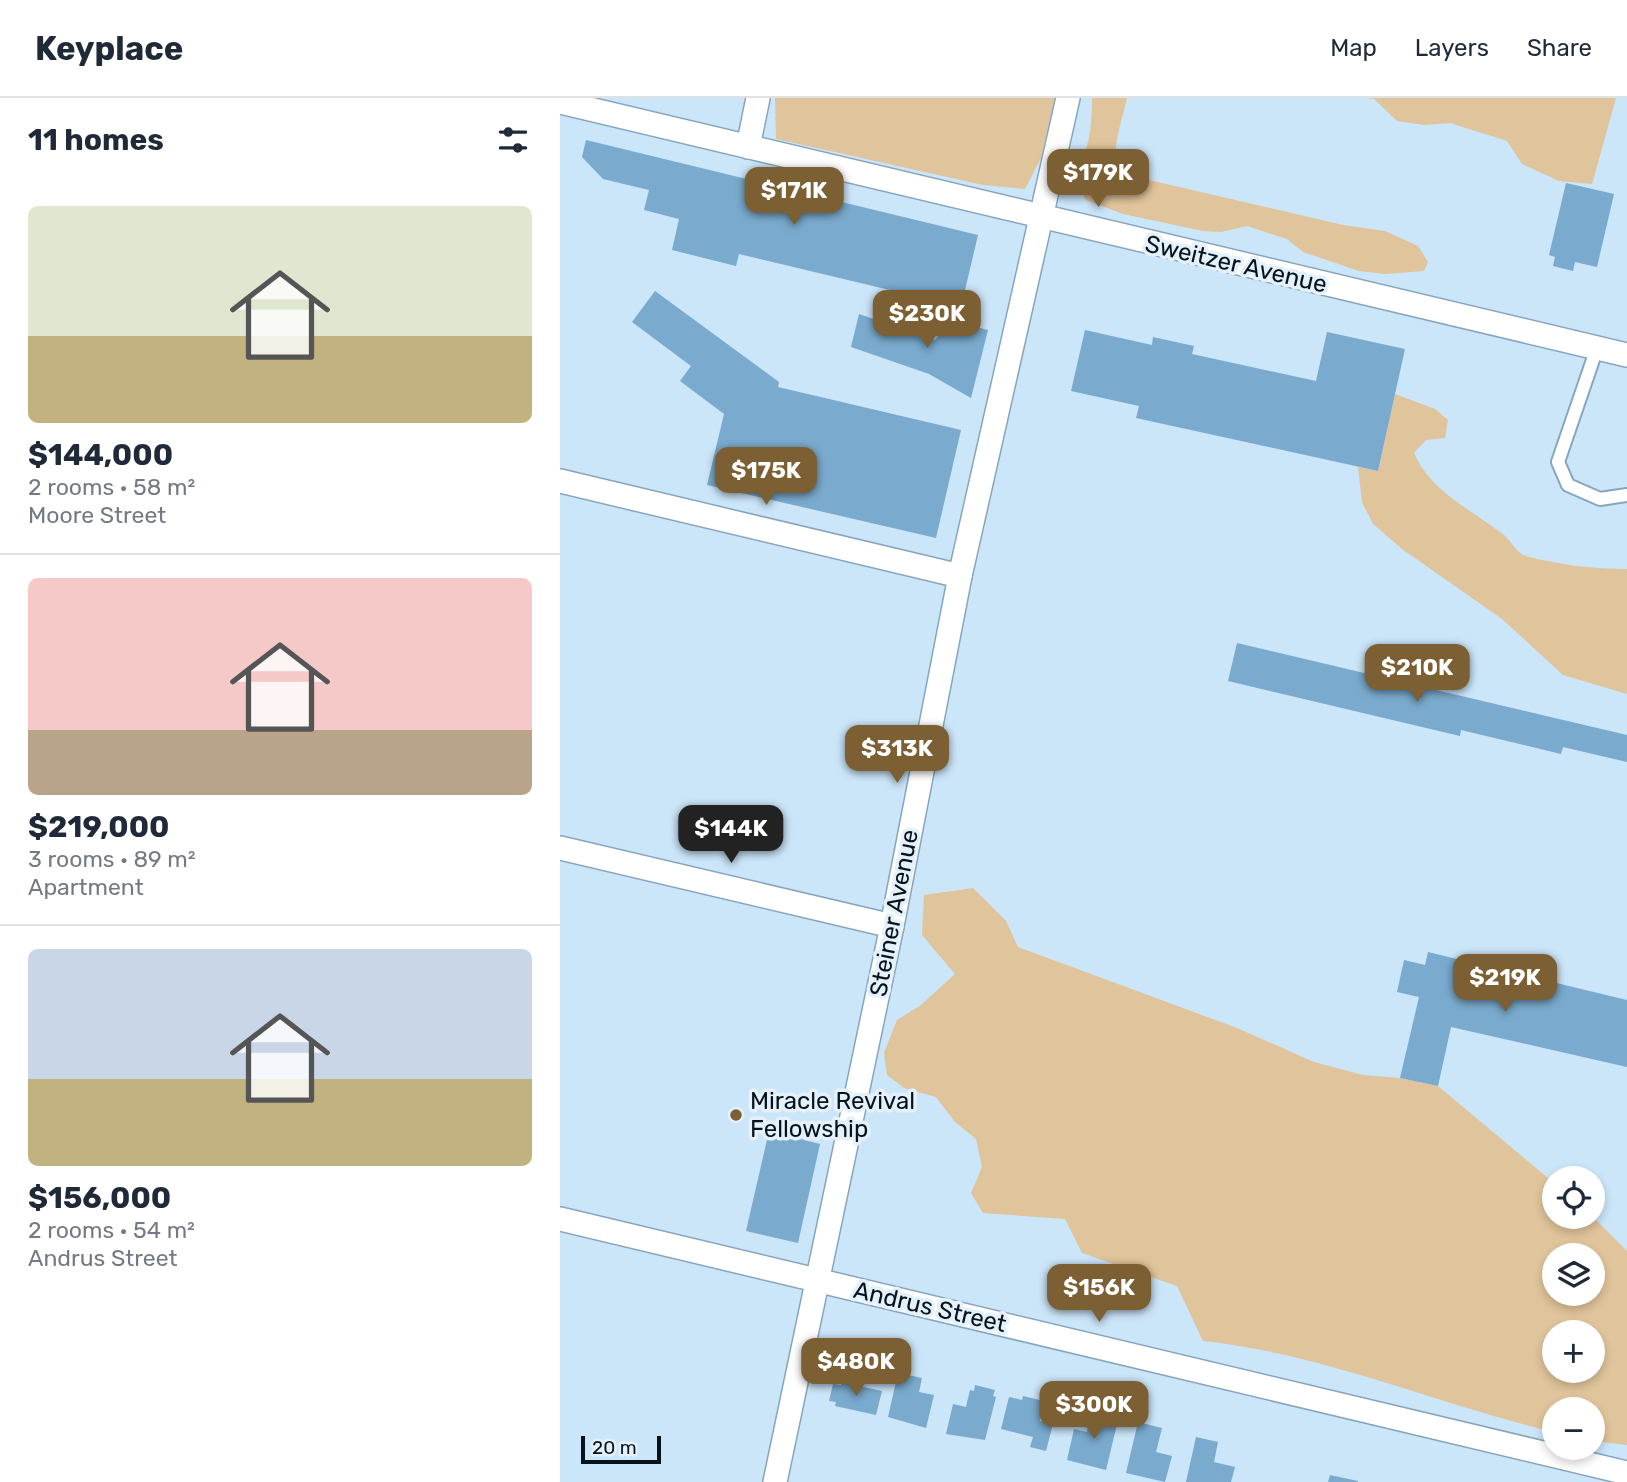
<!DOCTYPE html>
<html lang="en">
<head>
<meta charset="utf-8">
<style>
	:root { --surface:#fff; --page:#f2f2f3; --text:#1f2937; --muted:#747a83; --line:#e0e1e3; --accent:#7c5f32 }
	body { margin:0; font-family:Rubik,sans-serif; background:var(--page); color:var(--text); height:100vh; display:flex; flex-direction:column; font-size:26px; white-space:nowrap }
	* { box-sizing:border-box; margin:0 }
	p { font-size:23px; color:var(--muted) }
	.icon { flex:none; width:38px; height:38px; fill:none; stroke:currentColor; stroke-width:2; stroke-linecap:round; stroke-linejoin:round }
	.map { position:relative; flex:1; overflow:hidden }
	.side { display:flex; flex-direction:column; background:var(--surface); width:560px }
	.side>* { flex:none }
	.buttons { position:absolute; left:982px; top:1068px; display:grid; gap:14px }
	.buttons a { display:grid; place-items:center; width:63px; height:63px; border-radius:50%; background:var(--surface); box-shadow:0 4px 10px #0003; font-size:35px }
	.scale { position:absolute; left:21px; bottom:18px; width:80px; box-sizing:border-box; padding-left:7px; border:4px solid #07131b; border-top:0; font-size:19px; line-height:24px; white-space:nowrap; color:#07131b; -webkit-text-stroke:5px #e4f1fb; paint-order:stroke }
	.price { position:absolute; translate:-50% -60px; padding:0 16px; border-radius:14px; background:var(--accent); color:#fff; font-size:23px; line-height:46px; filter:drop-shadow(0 2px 4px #0008) }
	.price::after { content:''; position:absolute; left:50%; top:42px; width:21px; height:16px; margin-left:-10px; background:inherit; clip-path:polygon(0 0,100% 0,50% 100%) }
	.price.active { background:#222; color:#fff }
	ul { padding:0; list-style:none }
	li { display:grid; align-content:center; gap:14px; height:371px; padding:0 28px }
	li+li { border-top:2px solid var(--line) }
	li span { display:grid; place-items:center; height:217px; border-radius:10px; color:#555 }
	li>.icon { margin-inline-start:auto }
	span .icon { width:126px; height:126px; fill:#fffc; stroke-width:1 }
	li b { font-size:30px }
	h2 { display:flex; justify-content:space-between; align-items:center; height:84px; padding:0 28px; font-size:30px }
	header { display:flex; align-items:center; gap:42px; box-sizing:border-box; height:98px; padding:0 35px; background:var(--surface); border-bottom:2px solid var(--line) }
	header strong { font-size:33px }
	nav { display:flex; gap:38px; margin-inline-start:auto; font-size:24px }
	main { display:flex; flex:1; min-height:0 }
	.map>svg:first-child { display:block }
</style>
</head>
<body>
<header>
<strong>Keyplace</strong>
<nav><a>Map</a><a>Layers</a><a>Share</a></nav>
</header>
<main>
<section class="side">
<h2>11 homes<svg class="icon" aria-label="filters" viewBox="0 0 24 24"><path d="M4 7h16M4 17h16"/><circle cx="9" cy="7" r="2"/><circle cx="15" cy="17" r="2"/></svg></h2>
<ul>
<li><span style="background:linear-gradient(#dfe7d0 60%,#c2b280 0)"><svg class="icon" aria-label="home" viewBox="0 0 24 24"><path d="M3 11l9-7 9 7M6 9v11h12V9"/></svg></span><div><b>$144,000</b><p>2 rooms · 58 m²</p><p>Moore Street</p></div></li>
<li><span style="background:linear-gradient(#f6c9c9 70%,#b9a48a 0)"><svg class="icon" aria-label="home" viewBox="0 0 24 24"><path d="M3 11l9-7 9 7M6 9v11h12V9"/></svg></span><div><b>$219,000</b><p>3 rooms · 89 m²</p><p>Apartment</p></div></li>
<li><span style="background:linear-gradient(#c9d6e8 60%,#c2b280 0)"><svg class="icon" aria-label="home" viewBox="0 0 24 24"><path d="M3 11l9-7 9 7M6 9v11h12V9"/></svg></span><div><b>$156,000</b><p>2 rooms · 54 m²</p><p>Andrus Street</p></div></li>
</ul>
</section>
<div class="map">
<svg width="1067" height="1384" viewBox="0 0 1067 1384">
	<rect width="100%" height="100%" fill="#cbe5f9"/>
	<g fill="#e0c49b" fill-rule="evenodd">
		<path d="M215,0H495L481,60L465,91L423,87L216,41Z"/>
		<path d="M532,0H567C562,24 550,51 559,75L783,127L825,133L858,148L868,164L864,173L825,176L799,173L743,154L727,141L687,128L661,134L643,133L563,116L526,102L511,78C530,58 532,26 532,0Z"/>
		<path d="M808,0H1056L1032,86L999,83L962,66L947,43L890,25L864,27L837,23L814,1Z"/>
		<path d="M835,296L875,311L888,322L885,340L866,342L854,355C870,393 913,413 944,437C951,443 957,456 966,458C998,467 1034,471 1067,471V596L1003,577L942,521L842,451L813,426L802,404L798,369L818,373Z"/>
		<path d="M413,790L446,823L458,849L677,930L754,964L803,977L840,980L878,988L994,1085V1118H1032L1067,1153V1347L1033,1343L1032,1311H994V1334C876,1306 765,1256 643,1243L617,1188L522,1155L505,1121L423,1115L411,1095L422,1069L416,1041L395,1024L376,999L344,990L327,977L324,955L337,922L361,907L395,876L362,837L364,797ZM994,1157H1032V1195H994ZM994,1234H1032V1272H994Z"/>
	</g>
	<g fill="#7aaacd">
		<path d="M26,42L418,137L401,209L179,156L176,168L112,152L119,121L84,112L89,92L43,81L22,59Z"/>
		<path d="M1006,85L1054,96L1037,169L1015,164L1013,173L993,168L995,159L989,157Z"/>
		<path d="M95,193L219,284L218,289L401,332L376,440L147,387L164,316L120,283L131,268L72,224Z"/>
		<path d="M299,216L375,242L392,223L428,232L411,300L369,276L291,249Z"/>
		<path d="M525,232L592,247L593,239L634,248L632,256L756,283L767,234L845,251L818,373L576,320L579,308L511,293Z"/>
		<path d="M677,545L1067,637V664L1003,649L1001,656L901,632L900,638L668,583Z"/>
		<path d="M868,854L1067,902V969L891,929L878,988L840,980L859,899L837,894L844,862L865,867Z"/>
		<path d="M209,1033L260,1046L238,1145L186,1133Z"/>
		<path d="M338,1275L362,1280L359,1294L374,1297L366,1330L328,1319Z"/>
		<path d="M281,1284L322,1293L316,1317L275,1308L276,1304L269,1303L273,1286L281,1287Z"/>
		<path d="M415,1287L435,1292L433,1298L436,1299L425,1342L386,1336L393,1306L406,1309L410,1292L414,1293Z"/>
		<path d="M463,1298L484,1303L480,1323L493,1326L486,1353L470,1349L473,1339L441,1331L449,1299L462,1302Z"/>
		<path d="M532,1312L559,1318L546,1372L507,1362L514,1331L527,1334Z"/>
		<path d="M578,1324L602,1330L596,1354L612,1358L605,1384L566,1375Z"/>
		<path d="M636,1339L658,1344L654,1364L675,1369L671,1384H626Z"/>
		<path d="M770,1377L798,1383V1384H768Z"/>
	</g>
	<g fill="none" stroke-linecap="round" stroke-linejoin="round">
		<g stroke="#87a6bd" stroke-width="16">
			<path id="lane" d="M1037,250L998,364L1008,387L1040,401L1067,397"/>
		</g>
		<g stroke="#87a6bd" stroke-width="26">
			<g id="street">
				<path d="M0,4L1067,257"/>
				<path d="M188,49L198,0"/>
				<path d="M0,383L400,478"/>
				<path d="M0,750L332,828"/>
				<path d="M0,1121L1067,1375"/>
				<path d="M215,1384L332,828L400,478L508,0"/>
			</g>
		</g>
		<use href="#lane" stroke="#fff" stroke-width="12"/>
		<use href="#street" stroke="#fff" stroke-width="23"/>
	</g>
	<circle fill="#7c5f32" stroke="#e4f1fb" stroke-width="2.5" cx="176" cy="1017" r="7"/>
	<g text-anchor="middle" stroke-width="7" stroke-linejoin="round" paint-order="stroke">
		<g font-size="24" fill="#07131b" stroke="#e4f1fb">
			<text transform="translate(676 166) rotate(13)" y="8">Sweitzer Avenue</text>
			<text transform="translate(334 815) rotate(-79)" y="8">Steiner Avenue</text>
			<text transform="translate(370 1209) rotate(13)" y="8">Andrus Street</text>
		</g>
		<g font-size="24" fill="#07131b" stroke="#e4f1fb" text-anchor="start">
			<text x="190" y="1011">Miracle Revival<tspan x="190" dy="28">Fellowship</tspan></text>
		</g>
	</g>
</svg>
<div class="buttons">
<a><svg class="icon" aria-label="locate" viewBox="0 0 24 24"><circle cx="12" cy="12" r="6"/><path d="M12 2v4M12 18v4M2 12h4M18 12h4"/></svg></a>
<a><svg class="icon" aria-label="layers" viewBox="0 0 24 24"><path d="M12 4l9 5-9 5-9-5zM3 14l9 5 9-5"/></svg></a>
<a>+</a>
<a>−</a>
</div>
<div class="scale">20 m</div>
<b class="price" style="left:538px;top:111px">$179K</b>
<b class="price" style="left:234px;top:129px">$171K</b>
<b class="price" style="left:367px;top:252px">$230K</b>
<b class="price" style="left:206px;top:409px">$175K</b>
<b class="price" style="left:857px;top:606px">$210K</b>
<b class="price" style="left:337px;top:687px">$313K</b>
<b class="price active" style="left:171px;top:767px">$144K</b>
<b class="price" style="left:945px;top:916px">$219K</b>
<b class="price" style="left:539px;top:1226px">$156K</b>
<b class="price" style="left:296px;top:1300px">$480K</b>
<b class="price" style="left:534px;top:1343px">$300K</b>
</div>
</main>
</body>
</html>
